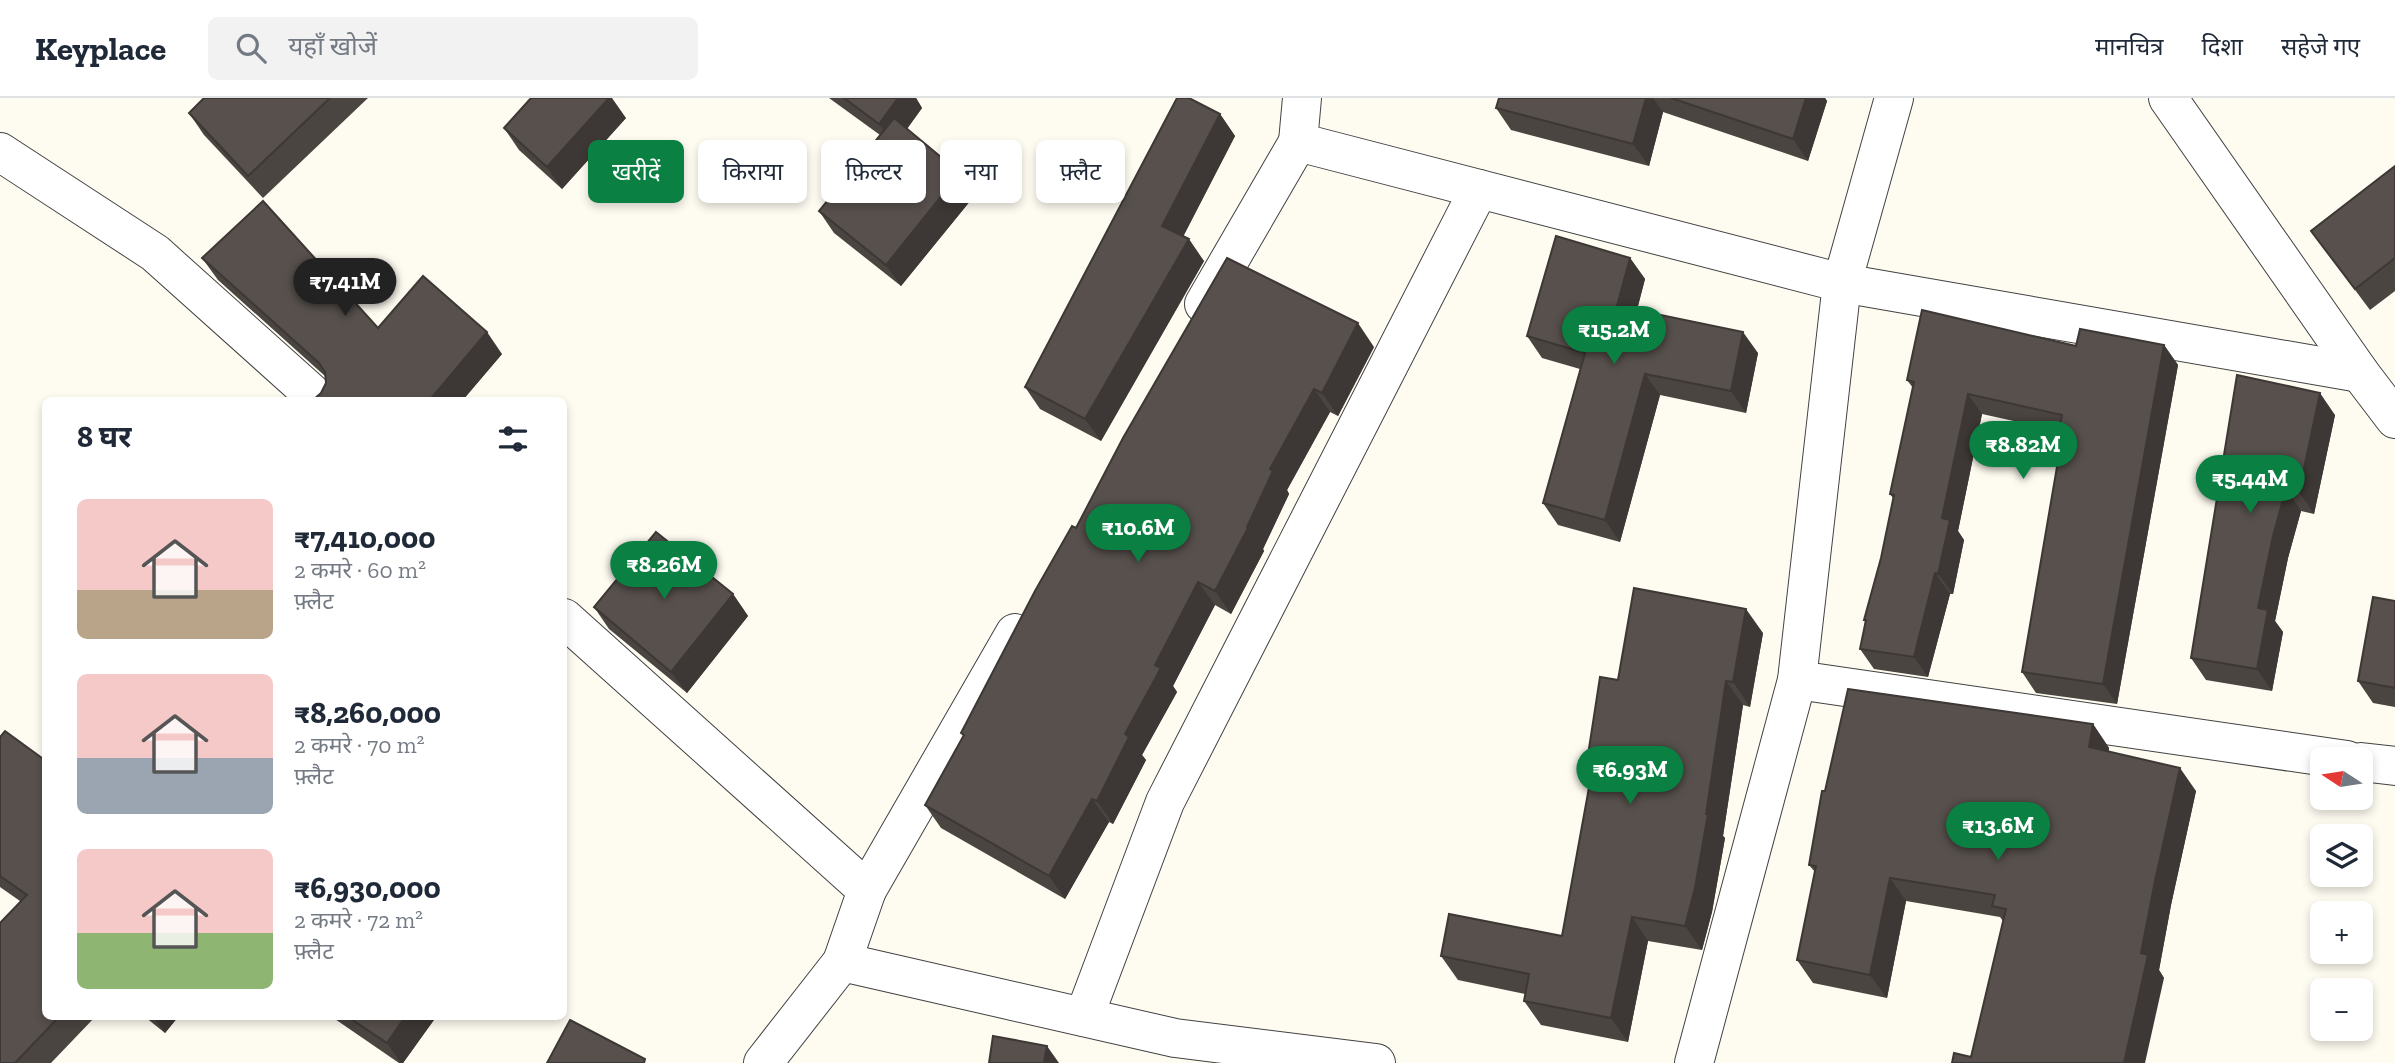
<!DOCTYPE html>
<html lang="hi">
<head>
<meta charset="utf-8">
<style>
	:root { --surface:#fff; --page:#f2f2f3; --text:#1f2937; --muted:#747a83; --line:#e0e1e3; --accent:#0b8043 }
	body { margin:0; font-family:"Zilla Slab","Noto Sans Devanagari",serif; background:var(--page); color:var(--text); height:100vh; display:flex; flex-direction:column; font-size:26px; white-space:nowrap }
	* { box-sizing:border-box; margin:0 }
	p { font-size:23px; color:var(--muted) }
	.icon { flex:none; width:38px; height:38px; fill:none; stroke:currentColor; stroke-width:2; stroke-linecap:round; stroke-linejoin:round }
	.map { position:relative; flex:1; overflow:hidden }
	.panel { position:absolute; left:42px; top:299px; width:525px; height:623px; display:flex; flex-direction:column; background:var(--surface); border-radius:10px; box-shadow:0 4px 10px #0003 }
	.panel>* { flex:none }
	.banner { position:absolute; left:588px; top:42px; width:665px; height:63px; display:flex; gap:14px }
	.needle { width:46px; rotate:282deg }
	.tools { position:absolute; left:2310px; top:649px; display:grid; gap:14px }
	.tools a { display:grid; place-items:center; width:63px; height:63px; border-radius:10px; background:var(--surface); box-shadow:0 4px 10px #0003; font-size:35px }
	.price { position:absolute; translate:-50% -60px; padding:0 16px; border-radius:24px; background:var(--accent); color:#fff; font-size:23px; line-height:46px; filter:drop-shadow(0 2px 4px #0008) }
	.price::after { content:''; position:absolute; left:50%; top:42px; width:21px; height:16px; margin-left:-10px; background:inherit; clip-path:polygon(0 0,100% 0,50% 100%) }
	.price.selected { background:#222; color:#fff }
	ul { padding:0; list-style:none }
	li { display:flex; align-items:center; gap:21px; height:175px; padding:0 35px }
	li span { display:grid; place-items:center; flex:none; width:196px; height:140px; border-radius:10px; color:#555 }
	li>.icon { margin-inline-start:auto }
	span .icon { width:84px; height:84px; fill:#fffc; stroke-width:1 }
	li b { font-size:30px }
	h2 { display:flex; justify-content:space-between; align-items:center; height:84px; padding:0 35px; font-size:30px }
	.pill { padding:0 24px; border-radius:10px; background:var(--surface); box-shadow:0 4px 10px #0003; font-size:24px; line-height:63px }
	.pill.selected { background:var(--accent); color:#fff }
	header { display:flex; align-items:center; gap:42px; box-sizing:border-box; height:98px; padding:0 35px; background:var(--surface); border-bottom:2px solid var(--line) }
	header strong { font-size:33px }
	nav { display:flex; gap:38px; margin-inline-start:auto; font-size:24px }
	.search { width:490px; height:63px; background:var(--page); display:flex; align-items:center; gap:18px; box-sizing:border-box; padding:0 24px; border-radius:10px; color:var(--muted); font-size:26px }
	.map>svg:first-child { display:block }
</style>
</head>
<body>
<header>
<strong>Keyplace</strong>
<div class="search"><svg class="icon" aria-label="search" viewBox="0 0 24 24"><circle cx="10" cy="10" r="6"/><path d="M15 15l6 6"/></svg>यहाँ खोजें</div>
<nav><a>मानचित्र</a><a>दिशा</a><a>सहेजे गए</a></nav>
</header>
<div class="map">
<svg width="2395" height="965" viewBox="0 0 2395 965">
	<rect width="100%" height="100%" fill="#fefbf1"/>
	<g fill="none" stroke-linecap="round" stroke-linejoin="round">
		<g stroke="#424242" stroke-width="40">
			<g id="minor">
				<path d="M1302,0L1298,44L1842,185L1894,0"/>
				<path d="M2168,0L2360,275L2395,321"/>
				<path d="M0,54L155,155L320,303"/>
				<path d="M1204,206L1298,44"/>
				<path d="M564,520L867,792L842,864L1175,940L1376,965"/>
				<path d="M1797,582L2347,662"/>
				<path d="M2361,664L2395,668"/>
				<path d="M867,792L1015,535"/>
				<path d="M1084,919L1165,704L1479,91"/>
				<path d="M763,965L842,864"/>
				<path d="M1694,965L1797,582L1842,185L2360,275"/>
			</g>
		</g>
		<use href="#minor" stroke="#fff" stroke-width="38"/>
	</g>
	<g fill="#4b4541">
		<path d="M204,0H368L263,100L204,37L189,15Z"/>
		<path d="M829,0H916L922,10L907,31L960,75L975,97L901,188L834,135L819,113L880,37Z"/>
		<path d="M1499,0H1825L1827,3L1808,63L1663,14L1649,68L1511,32L1496,10Z"/>
		<path d="M1220,16L1235,38L1183,139L1204,163L1101,343L1040,311L1025,289Z"/>
		<path d="M626,20L562,91L519,52L504,30Z"/>
		<path d="M2395,68V193L2370,212L2311,133Z"/>
		<path d="M202,160L378,230L502,256L462,303H312L321,295L326,285V279L218,182Z"/>
		<path d="M1630,160L1645,181L1637,212L1758,255L1746,315L1660,297L1620,444L1558,427L1543,405L1580,271L1542,260L1527,238Z"/>
		<path d="M2164,247L2178,267L2117,606L2036,595L2022,574L2059,362L2054,356L2059,333L1982,316L1958,433L1964,442L1953,496H1950L1928,579L1874,571L1860,551L1865,524L1864,522L1881,460L1893,400L1890,396L1913,290L1907,282L2076,248Z"/>
		<path d="M1374,249L1338,318L1330,314L1287,392L1289,396L1263,451L1264,453L1231,516L1215,507L1173,588L1177,594L1142,657L1146,662L1113,726L1109,724L1065,801L941,730L925,707L963,638L961,635L1076,430Z"/>
		<path d="M2237,277L2335,317L2314,416L2301,413L2288,460L2275,523L2283,534L2272,593L2206,582L2191,560Z"/>
		<path d="M733,496L748,518L687,595L609,531L594,509Z"/>
		<path d="M2395,503V609L2373,605L2358,583Z"/>
		<path d="M1763,535L1750,609L1743,607L1723,738L1725,740L1712,814L1702,852L1648,843L1628,944L1541,927L1524,903L1525,896L1458,882L1441,858L1562,838L1589,689L1584,683L1618,582Z"/>
		<path d="M2093,626L2109,650V653L2196,693L2171,807L2159,872L2164,880L1971,959L2003,823L2000,819L1906,803L1887,900L1813,885L1797,862L1815,774L1809,767L1825,693Z"/>
		<path d="M5,633L46,919H95L51,965H0L20,803L0,789V639Z"/>
		<path d="M145,919H178L165,935Z"/>
		<path d="M332,919H436L403,965H399Z"/>
	</g>
	<g fill="#3d3835">
		<path d="M609,0H612L626,20L562,91L547,69Z"/>
		<path d="M898,0H916L922,10L895,47L879,26Z"/>
		<path d="M1646,0H1653L1663,14L1649,68L1633,46Z"/>
		<path d="M1806,0H1825L1827,3L1808,63L1793,41Z"/>
		<path d="M1220,16L1235,38L1177,150L1162,128Z"/>
		<path d="M960,75L975,97L901,188L886,167Z"/>
		<path d="M1189,141L1204,163L1101,343L1085,321Z"/>
		<path d="M1630,160L1645,181L1632,230L1617,208Z"/>
		<path d="M1358,225L1374,249L1338,318L1322,295Z"/>
		<path d="M487,234L502,256L462,303H429Z"/>
		<path d="M1743,234L1758,255L1746,315L1731,293Z"/>
		<path d="M2164,247L2178,267L2117,606L2103,586Z"/>
		<path d="M1645,276L1660,297L1620,444L1605,422Z"/>
		<path d="M1314,291L1330,314L1287,392L1289,396L1263,451L1264,453L1231,516L1215,493L1247,429L1270,371Z"/>
		<path d="M2320,295L2335,317L2314,416L2299,394Z"/>
		<path d="M1968,296L1982,316L1958,433L1964,442L1953,496L1938,476L1942,420Z"/>
		<path d="M2286,391L2301,413L2288,460L2275,523L2283,534L2272,593L2257,571L2258,510L2273,438Z"/>
		<path d="M1935,475L1950,496L1928,579L1914,559Z"/>
		<path d="M1198,484L1215,507L1173,588L1177,594L1142,657L1146,662L1113,726L1097,703L1155,567Z"/>
		<path d="M733,496L748,518L687,595L671,574Z"/>
		<path d="M1746,511L1763,535L1750,609L1733,584Z"/>
		<path d="M1726,583L1743,607L1723,738L1725,740L1712,814L1702,852L1685,828L1706,716Z"/>
		<path d="M2093,626L2109,650L2105,672L2089,649Z"/>
		<path d="M2180,670L2196,693L2171,807L2159,872L2164,880L2145,965H2124L2141,855L2155,783Z"/>
		<path d="M1092,701L1109,724L1065,801L1049,778Z"/>
		<path d="M1890,780L1906,803L1887,900L1870,877Z"/>
		<path d="M1632,819L1648,843L1628,944L1611,920Z"/>
		<path d="M153,919H178L165,935Z"/>
		<path d="M405,919H436L403,965H401L387,945Z"/>
		<path d="M1047,948L1059,965H1044Z"/>
	</g>
	<g fill="#57504c" stroke="#3d3835" stroke-width="2">
		<path d="M204,0H330L248,78L189,15Z"/>
		<path d="M531,0H609L547,69L504,30Z"/>
		<path d="M844,0H898L879,26Z"/>
		<path d="M1177,0H1189L1220,16L1162,128L1189,141L1085,321L1025,289Z"/>
		<path d="M1499,0H1646L1633,46L1496,10Z"/>
		<path d="M1671,0H1806L1793,41Z"/>
		<path d="M894,20L960,75L886,167L819,113Z"/>
		<path d="M2395,68V160L2355,191L2311,133Z"/>
		<path d="M263,103L378,230L423,178L487,234L429,303H312L321,295L326,285L325,274L319,265L202,160Z"/>
		<path d="M1556,138L1630,160L1617,208L1743,234L1731,293L1645,276L1605,422L1543,405L1585,255L1527,238Z"/>
		<path d="M1227,160L1358,225L1322,295L1314,291L1270,371L1273,373L1247,429L1248,430L1215,493L1198,484L1155,567L1161,570L1125,636L1129,639L1097,703L1092,701L1049,778L925,707L964,637L961,635L1035,493L1072,428L1076,430L1123,340Z"/>
		<path d="M1922,212L2076,248L2080,231L2164,247L2103,586L2022,574L2059,357L2054,356L2062,317L1968,296L1942,420L1950,422L1938,476L1935,475L1914,559L1860,551L1866,522H1864L1881,460L1894,397L1890,396L1914,284L1907,282Z"/>
		<path d="M2237,277L2320,295L2299,394L2286,391L2273,438L2258,510L2268,512L2257,571L2191,560Z"/>
		<path d="M656,434L733,496L671,574L594,509Z"/>
		<path d="M1634,490L1746,511L1733,584L1726,583L1706,716H1708L1695,790L1685,828L1632,819L1611,920L1524,903L1529,876L1441,858L1449,816L1562,838L1590,684L1584,683L1600,579L1618,582Z"/>
		<path d="M2373,499L2395,503V590L2358,583Z"/>
		<path d="M1848,591L2093,626L2089,649L2180,670L2155,783L2141,855L2148,857L2124,965H1952L1954,955L1971,959L2006,811L1992,808L1995,797L1890,780L1870,877L1797,862L1816,768L1809,767L1822,693H1825Z"/>
		<path d="M5,633L46,663V919H59L15,965H0V825L27,797L0,778V639Z"/>
		<path d="M348,919H405L387,945Z"/>
		<path d="M570,922L645,961L644,965H547Z"/>
		<path d="M993,938L1047,948L1044,965H989Z"/>
	</g>
</svg>
<div class="tools">
<a><svg class="needle" viewBox="-14 -14 28 28"><path d="M0-13l5 13h-10z" fill="#e53935"/><path d="M0 13l5-13h-10z" fill="#747a83"/></svg></a>
<a><svg class="icon" aria-label="layers" viewBox="0 0 24 24"><path d="M12 4l9 5-9 5-9-5zM3 14l9 5 9-5"/></svg></a>
<a>+</a>
<a>−</a>
</div>
<b class="price selected" style="left:345px;top:220px">₹7.41M</b>
<b class="price" style="left:1614px;top:268px">₹15.2M</b>
<b class="price" style="left:2023px;top:383px">₹8.82M</b>
<b class="price" style="left:2250px;top:417px">₹5.44M</b>
<b class="price" style="left:1138px;top:466px">₹10.6M</b>
<b class="price" style="left:664px;top:503px">₹8.26M</b>
<b class="price" style="left:1630px;top:708px">₹6.93M</b>
<b class="price" style="left:1998px;top:764px">₹13.6M</b>
<div class="banner">
<a class="pill selected">खरीदें</a>
<a class="pill">किराया</a>
<a class="pill">फ़िल्टर</a>
<a class="pill">नया</a>
<a class="pill">फ़्लैट</a>
</div>
<section class="panel">
<h2>8 घर<svg class="icon" aria-label="filters" viewBox="0 0 24 24"><path d="M4 7h16M4 17h16"/><circle cx="9" cy="7" r="2"/><circle cx="15" cy="17" r="2"/></svg></h2>
<ul>
<li><span style="background:linear-gradient(#f6c9c9 65%,#b9a48a 0)"><svg class="icon" aria-label="home" viewBox="0 0 24 24"><path d="M3 11l9-7 9 7M6 9v11h12V9"/></svg></span><div><b>₹7,410,000</b><p>2 कमरे · 60 m²</p><p>फ़्लैट</p></div></li>
<li><span style="background:linear-gradient(#f6c9c9 60%,#9aa5b1 0)"><svg class="icon" aria-label="home" viewBox="0 0 24 24"><path d="M3 11l9-7 9 7M6 9v11h12V9"/></svg></span><div><b>₹8,260,000</b><p>2 कमरे · 70 m²</p><p>फ़्लैट</p></div></li>
<li><span style="background:linear-gradient(#f6c9c9 60%,#8fb573 0)"><svg class="icon" aria-label="home" viewBox="0 0 24 24"><path d="M3 11l9-7 9 7M6 9v11h12V9"/></svg></span><div><b>₹6,930,000</b><p>2 कमरे · 72 m²</p><p>फ़्लैट</p></div></li>
</ul>
</section>
</div>
</body>
</html>
